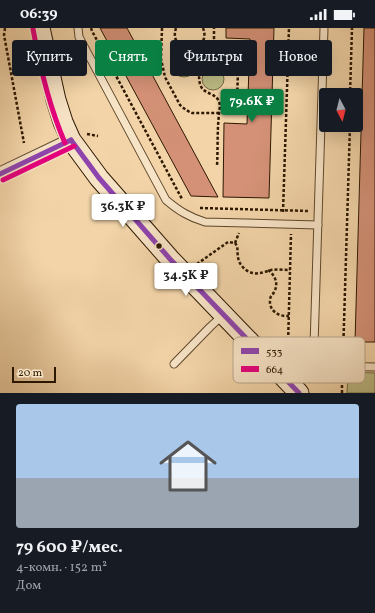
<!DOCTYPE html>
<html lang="ru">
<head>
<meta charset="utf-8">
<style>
	:root { --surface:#171b24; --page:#242831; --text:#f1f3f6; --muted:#9ea1a6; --line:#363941; --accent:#0b8043 }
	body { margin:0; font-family:Vollkorn,serif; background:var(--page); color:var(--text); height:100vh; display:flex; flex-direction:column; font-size:15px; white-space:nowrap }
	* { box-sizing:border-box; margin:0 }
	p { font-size:13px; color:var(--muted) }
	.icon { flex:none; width:22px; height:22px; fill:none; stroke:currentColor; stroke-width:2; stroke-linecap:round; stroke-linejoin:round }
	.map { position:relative; height:365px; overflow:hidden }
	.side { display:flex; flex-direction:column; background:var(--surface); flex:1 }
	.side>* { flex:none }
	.hud { position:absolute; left:12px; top:12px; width:351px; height:36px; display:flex; gap:8px }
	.needle { width:26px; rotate:173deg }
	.fabs { position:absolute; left:319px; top:60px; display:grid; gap:8px }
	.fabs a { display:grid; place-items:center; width:44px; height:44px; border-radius:4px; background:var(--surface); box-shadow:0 4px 16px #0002; font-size:20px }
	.scale { position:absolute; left:12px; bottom:10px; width:44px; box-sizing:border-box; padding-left:4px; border:2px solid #2d1801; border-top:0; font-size:11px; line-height:14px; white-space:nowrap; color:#2d1801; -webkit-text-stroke:3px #f7e3c6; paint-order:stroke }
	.price { position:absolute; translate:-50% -34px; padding:0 9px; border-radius:4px; background:#fff; color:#222; font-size:13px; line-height:26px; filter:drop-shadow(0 1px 2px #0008) }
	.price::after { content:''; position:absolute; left:50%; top:24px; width:12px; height:9px; margin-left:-6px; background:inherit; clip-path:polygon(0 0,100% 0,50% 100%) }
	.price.active { background:var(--accent); color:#fff }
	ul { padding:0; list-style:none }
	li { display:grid; align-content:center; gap:8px; height:212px; padding:0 16px }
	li+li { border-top:1px solid var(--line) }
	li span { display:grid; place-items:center; height:124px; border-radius:4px; color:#555 }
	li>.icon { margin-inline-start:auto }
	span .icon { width:72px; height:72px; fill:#fffc; stroke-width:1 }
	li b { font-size:17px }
	.chip { padding:0 14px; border-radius:4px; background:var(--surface); box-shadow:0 4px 16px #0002; font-size:14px; line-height:36px }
	.chip.active { background:var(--accent); color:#fff }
	.status { display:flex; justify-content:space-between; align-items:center; height:28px; padding:0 20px; background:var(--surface); direction:ltr }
	.status svg { height:11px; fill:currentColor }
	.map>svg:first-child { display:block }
</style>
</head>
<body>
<div class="status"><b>06:39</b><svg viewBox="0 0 49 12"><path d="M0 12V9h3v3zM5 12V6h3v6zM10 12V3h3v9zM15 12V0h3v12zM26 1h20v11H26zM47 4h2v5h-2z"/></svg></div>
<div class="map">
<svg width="375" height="365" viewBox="0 0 375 365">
	<rect width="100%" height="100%" fill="#f2d4a8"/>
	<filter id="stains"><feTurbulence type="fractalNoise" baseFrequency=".005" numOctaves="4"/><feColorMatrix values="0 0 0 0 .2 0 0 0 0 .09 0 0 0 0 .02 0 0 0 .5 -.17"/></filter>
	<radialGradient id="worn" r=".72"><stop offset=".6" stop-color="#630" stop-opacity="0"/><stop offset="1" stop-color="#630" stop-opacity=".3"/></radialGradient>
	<g fill="#bdbc85" stroke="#756a43">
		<circle cx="184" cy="37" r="12"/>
		<circle cx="213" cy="51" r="11"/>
		<path d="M348,344L375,345V365H347Z"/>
	</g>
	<g fill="#d49177" stroke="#2d1801">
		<path d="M100,0H127L218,169L191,168Z"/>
		<path d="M226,0H274L269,170L223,169L224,95L247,96L250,11L226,10Z"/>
		<path d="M364,0H375V314H355Z"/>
	</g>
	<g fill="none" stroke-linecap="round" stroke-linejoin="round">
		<g stroke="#5e472b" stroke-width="9">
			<g id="lane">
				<path d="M78,0L79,9L87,24L166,172C179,183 189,189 205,194L318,197"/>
				<path d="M324,0L314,318C317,328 322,334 332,338L375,339"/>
				<path d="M174,336L210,299L223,287"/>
			</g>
		</g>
		<g stroke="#5e472b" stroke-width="15">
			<path id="street" d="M0,146L71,112"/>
		</g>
		<g stroke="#2d1801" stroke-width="21">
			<path id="secondary" d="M40,0L56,72L63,94L71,112L99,150L170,231L299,365"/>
		</g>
		<g stroke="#2d1801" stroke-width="2.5" stroke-dasharray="3 2" stroke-linecap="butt">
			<path d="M5,0L4,7L24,115"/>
			<path d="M91,0L92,3L182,171"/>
			<path d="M162,0L161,31L165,49L180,77L186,82L192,85H219L224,84L230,80L237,71L238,44L232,34L220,24L216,17L214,10V0"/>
			<path d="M176,0C167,27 213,26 203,0"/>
			<path d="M186,20C208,28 196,40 200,56C203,67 216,64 219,74C221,78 219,82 219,86C217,103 218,121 217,138"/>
			<path d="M350,67L352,0"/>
			<path d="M87,106L98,108"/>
			<path d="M200,180L309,183"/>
			<path d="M283,184L289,0"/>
			<path d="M235,215L239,205"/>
			<path d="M197,236L228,214L235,215L237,218C238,223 237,228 239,233C242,241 251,247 259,245C263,245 267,243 271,242C277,241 284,242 290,242"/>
			<path d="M268,242C275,247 279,256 274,264C273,267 270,268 270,272C269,283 279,289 289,288"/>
			<path d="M288,317L291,206"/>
			<path d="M284,321L288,317L305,320"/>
			<path d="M343,328L350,97"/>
			<path d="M342,365V347"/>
		</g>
		<use href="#lane" stroke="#f7e3c6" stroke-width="7"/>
		<use href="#street" stroke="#f7e3c6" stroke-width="13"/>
		<use href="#secondary" stroke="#f7e3c6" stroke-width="19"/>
		<g stroke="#f7e3c6" stroke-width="8">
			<g id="bus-1">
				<path d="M71,112L99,150L170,231L299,365"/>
				<path d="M0,146L71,112"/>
			</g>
		</g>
		<g stroke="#f7e3c6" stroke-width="8">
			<g id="bus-2">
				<path d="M33,1C40,40 49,78 65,115"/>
				<path d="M3,152L74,118"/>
			</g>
		</g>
		<use href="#bus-1" stroke="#8e44ad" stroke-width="5"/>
		<use href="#bus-2" stroke="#e5007d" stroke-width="5"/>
	</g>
	<circle fill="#2d1801" stroke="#f7e3c6" stroke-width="1.5" cx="159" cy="218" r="3.5"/>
	<rect x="233" y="309" width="132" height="46" rx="6" fill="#f7e3c6" stroke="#baa68b" stroke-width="1"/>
	<rect x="241" y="320" width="18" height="6" fill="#8e44ad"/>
	<rect x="241" y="338" width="18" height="6" fill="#e5007d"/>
	<g font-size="11" fill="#2d1801">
		<text x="266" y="327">533</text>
		<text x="266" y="345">664</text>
	</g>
	<rect width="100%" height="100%" filter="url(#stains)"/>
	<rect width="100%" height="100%" fill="url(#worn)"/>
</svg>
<div class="fabs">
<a><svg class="needle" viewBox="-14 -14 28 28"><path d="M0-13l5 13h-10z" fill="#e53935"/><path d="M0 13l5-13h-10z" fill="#9ea1a6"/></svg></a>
</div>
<div class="scale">20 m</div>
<b class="price active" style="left:252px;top:95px">79.6K ₽</b>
<b class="price" style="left:123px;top:200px">36.3K ₽</b>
<b class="price" style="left:186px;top:269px">34.5K ₽</b>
<div class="hud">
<a class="chip">Купить</a>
<a class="chip active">Снять</a>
<a class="chip">Фильтры</a>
<a class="chip">Новое</a>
</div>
</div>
<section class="side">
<ul>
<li><span style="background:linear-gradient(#a9c7e8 60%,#9aa5b1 0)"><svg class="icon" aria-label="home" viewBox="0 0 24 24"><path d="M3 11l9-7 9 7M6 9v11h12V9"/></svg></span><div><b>79 600 ₽/мес.</b><p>4-комн. · 152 m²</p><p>Дом</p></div></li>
</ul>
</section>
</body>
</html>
